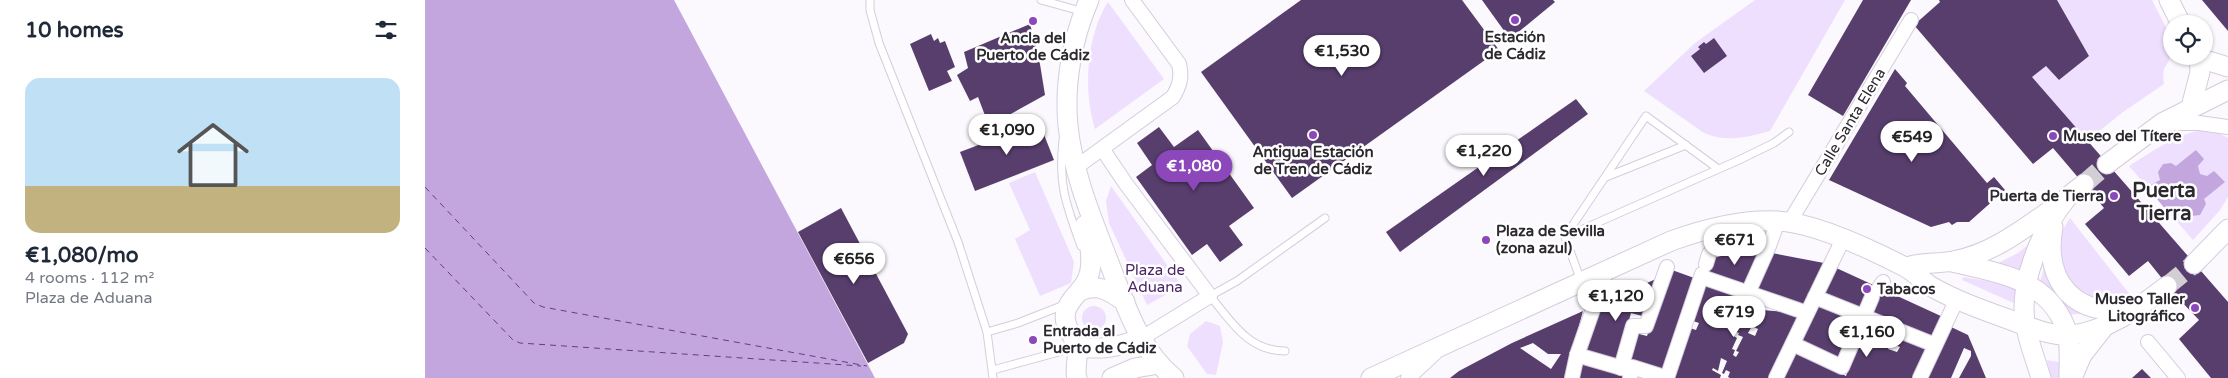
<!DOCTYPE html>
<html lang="en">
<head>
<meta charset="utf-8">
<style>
	:root { --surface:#fff; --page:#f6f6f7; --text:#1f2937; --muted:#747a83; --accent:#8c47bb }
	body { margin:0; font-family:"Varela Round",sans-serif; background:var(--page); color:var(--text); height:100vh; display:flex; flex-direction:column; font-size:19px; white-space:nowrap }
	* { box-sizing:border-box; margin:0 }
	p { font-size:16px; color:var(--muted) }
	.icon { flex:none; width:28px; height:28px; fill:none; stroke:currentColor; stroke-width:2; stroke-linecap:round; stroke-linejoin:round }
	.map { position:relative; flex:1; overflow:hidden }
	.sheet { display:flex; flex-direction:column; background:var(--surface); width:425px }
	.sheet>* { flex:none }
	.buttons { position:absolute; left:1738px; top:15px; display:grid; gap:10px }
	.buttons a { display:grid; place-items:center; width:50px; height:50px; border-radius:50%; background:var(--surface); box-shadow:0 1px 4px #0004; font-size:25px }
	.price { position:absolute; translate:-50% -42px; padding:0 11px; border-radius:18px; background:#fff; color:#222; font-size:16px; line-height:32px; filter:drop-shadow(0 1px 2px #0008) }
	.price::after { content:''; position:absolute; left:50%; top:30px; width:15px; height:11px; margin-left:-8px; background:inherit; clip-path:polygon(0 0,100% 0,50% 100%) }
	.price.active { background:var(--accent); color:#fff }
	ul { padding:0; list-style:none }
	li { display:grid; align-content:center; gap:10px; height:265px; padding:0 25px }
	li span { display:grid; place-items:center; height:155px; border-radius:15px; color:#555 }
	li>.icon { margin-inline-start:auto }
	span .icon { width:90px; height:90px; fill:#fffc; stroke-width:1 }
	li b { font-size:21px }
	h2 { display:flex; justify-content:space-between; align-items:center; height:60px; padding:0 25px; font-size:21px }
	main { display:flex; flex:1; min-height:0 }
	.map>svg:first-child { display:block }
</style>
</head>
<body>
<main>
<section class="sheet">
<h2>10 homes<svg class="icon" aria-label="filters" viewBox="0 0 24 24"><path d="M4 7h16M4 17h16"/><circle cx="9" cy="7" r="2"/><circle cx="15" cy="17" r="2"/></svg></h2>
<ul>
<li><span style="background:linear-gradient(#bfe0f5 70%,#c2b280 0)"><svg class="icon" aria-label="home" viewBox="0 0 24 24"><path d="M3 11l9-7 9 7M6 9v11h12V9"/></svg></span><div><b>€1,080/mo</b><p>4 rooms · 112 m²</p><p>Plaza de Aduana</p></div></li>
</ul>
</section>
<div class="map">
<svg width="1803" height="378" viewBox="0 0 1803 378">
	<rect width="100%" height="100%" fill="#fbf9fd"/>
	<g fill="#efdffe">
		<path d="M1330,0H1420L1345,131C1322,137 1303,143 1279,133L1219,91L1270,43Z"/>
		<path d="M1632,0H1727C1733,13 1751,41 1746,55C1741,71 1737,63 1739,84L1698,112L1662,141L1607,77L1621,66L1634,80L1664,56Z"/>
		<path d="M683,2L739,79L670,129C658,91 661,36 683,2Z"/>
		<path d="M1779,130L1792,132L1803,138V197L1795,210L1768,240L1704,166C1727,152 1752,133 1779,130Z"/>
		<path d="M610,172L649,262L646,283L615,296L590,239L605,230L584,183Z"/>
		<path d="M686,186L757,286L722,305L684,223L681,201Z"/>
		<path d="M1645,218L1706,296L1693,302L1660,299L1636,274L1635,234Z"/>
		<path d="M1604,244L1595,272L1569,265L1593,253Z"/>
		<path d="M1621,261L1662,313L1642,315L1615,282Z"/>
		<path d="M1538,277L1568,282L1593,290L1591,304L1537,280Z"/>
		<circle cx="669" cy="318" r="12"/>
		<path d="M781,321L795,326L798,342L791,375L782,374L762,346L765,334Z"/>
		<path d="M1622,360L1634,362L1635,378H1626Z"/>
	</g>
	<g fill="#c3a6dd">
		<path d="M0,0H249L450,378H0Z"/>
		<path d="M1771,150L1779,159L1773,166L1775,174L1782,176L1789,171L1800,182L1779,199L1781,204L1775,215L1766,216L1763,213L1751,222L1722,187L1735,180L1733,172L1738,164L1746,163L1751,166Z"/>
	</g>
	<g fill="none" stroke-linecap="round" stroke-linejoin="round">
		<g stroke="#643e80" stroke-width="1" stroke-dasharray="6 5" stroke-linecap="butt">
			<path d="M0,187L109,303L118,307L442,366"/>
			<path d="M0,248L88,340L95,343L436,366"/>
		</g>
	</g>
	<g fill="#583e6d" fill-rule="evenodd">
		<path d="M876,0H1037L1074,50L867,198L776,72Z"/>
		<path d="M1057,0H1128L1130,2L1085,39Z"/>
		<path d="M1438,0H1486L1418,116L1383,95Z"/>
		<path d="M1514,0H1632L1664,56L1634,80L1621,66L1607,77L1803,302V378H1786L1754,339L1774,320L1752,297L1723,261L1704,276L1660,224L1679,208L1628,148L1608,164L1489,25L1515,2Z"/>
		<path d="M1777,0H1803V31Z"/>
		<path d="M605,24L614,58L620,95L564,126L553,97L545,101L532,75L543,68L539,52Z"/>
		<path d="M506,34L509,41L513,38L515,43L520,41L530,67L522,71L527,81L504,91L485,44Z"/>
		<path d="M1289,38L1302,56L1279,73L1266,56L1275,49L1273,47L1279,42L1281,44Z"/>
		<path d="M1470,69L1482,83L1480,86L1562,183L1569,177L1580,190L1544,222H1532L1527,225L1524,222L1506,227L1404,180Z"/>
		<path d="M1151,99L1163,114L975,252L961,232Z"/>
		<path d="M614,122L629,160L550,191L535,152Z"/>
		<path d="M734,127L749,147L773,130L829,208L804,226L818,245L795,262L782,244L767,255L711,177L727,165L712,143Z"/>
		<path d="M416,208L483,334L479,343L443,363L373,232Z"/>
		<path d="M1321,249L1336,252L1320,287L1283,274L1289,258Z"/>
		<path d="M1347,253L1399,263L1378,308L1330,290Z"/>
		<path d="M1407,266L1518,317L1508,340L1393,295Z"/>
		<path d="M1247,270L1272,279L1240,373L1202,362L1210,333L1222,336L1237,291Z"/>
		<path d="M1233,278L1221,317L1206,313L1192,364L1157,354L1171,306Z"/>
		<path d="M1280,283L1329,300L1325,309L1375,313L1344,378H1305L1303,377L1305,372L1301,370L1299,374L1297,373L1302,361L1296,358L1293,371L1288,368L1287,370L1296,375L1295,378H1248L1265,328L1271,330L1274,323L1268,321ZM1315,310L1323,313L1320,320L1313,317ZM1327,326L1333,329L1330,336L1323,333ZM1308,331L1314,333L1313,335L1318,337L1311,351L1314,352L1311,357L1308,355L1310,350L1307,349L1312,338L1307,335Z"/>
		<path d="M1390,302L1430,318L1412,359L1372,338Z"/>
		<path d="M1158,311L1140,378H1025L1034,371L1087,343ZM1108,343L1123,354H1136L1126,369L1095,348Z"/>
		<path d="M1441,321L1504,347L1491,378H1353L1367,350L1421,376ZM1466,343L1475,347L1472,352L1463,349Z"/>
		<path d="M1524,326L1543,335L1561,378H1534L1546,356V351L1539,348L1526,378H1501Z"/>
		<path d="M1158,361L1203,374L1202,378H1154Z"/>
		<path d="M1717,369L1726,378H1707Z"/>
	</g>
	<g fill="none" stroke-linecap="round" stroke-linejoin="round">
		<g stroke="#d2cfd4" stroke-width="19" stroke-dasharray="19 9" stroke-linecap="butt">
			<path d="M1659,184L1682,164"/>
			<path d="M1742,286L1769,264"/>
		</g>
		<g stroke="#d5ccdd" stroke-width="9">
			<g id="lane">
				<path d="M445,0V10L454,43L533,242L562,332L568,378"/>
				<path d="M616,0L659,12"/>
				<path d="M638,140C633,185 641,204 656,246"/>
				<path d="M1181,177L1261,145"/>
				<path d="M1141,235L1221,116L1292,168"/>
				<path d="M1156,281L1140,237L1314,160L1349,143L1364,132"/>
				<path d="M562,332L593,323L639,305"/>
				<path d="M860,351C823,351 807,322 785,296L812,281L900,218"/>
				<path d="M568,370L652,347"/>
			</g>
		</g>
		<g stroke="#d5ccdd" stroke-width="16">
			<g id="street">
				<path d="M1739,123H1774L1803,127"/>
				<path d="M678,150L701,184L785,296L717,338"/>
				<path d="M650,168L748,97C755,85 757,77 754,64L707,0"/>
				<path d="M1364,223L1486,20"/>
				<path d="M1281,264L1284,254"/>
				<path d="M1277,277L1382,313"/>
				<path d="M1454,288L1458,282"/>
				<path d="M1323,293L1344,246L1353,221"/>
				<path d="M1390,297L1510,345"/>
				<path d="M1723,342L1753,378"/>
				<path d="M1368,344L1417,367L1447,297"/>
				<path d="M1152,355L1204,370"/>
				<path d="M1196,368L1208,326H1221L1242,267"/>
				<path d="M983,378L1010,353"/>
				<path d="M1147,378L1152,355L1182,269"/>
				<path d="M1205,378L1207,367L1242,378L1277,274"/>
				<path d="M1351,378L1418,239"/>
				<path d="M1495,378L1532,299"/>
			</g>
		</g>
		<g stroke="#d5ccdd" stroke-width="21">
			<g id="secondary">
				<path d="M664,0C647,39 639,84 643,126C648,173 666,216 683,260C699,301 714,350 749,378"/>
				<path d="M1744,0L1756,24"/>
				<path d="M1774,58L1803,67"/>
				<path d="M1766,107L1775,72L1774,58"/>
				<path d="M1682,164L1737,123L1803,90"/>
				<path d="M1628,227C1618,283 1651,318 1707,309"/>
				<path d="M1527,262C1566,271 1612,277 1634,314C1638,321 1642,328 1643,336C1645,349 1644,364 1644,378"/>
				<path d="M1769,264L1803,229"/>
				<path d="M1482,267C1497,262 1512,264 1528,261C1568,254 1601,227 1634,204"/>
				<path d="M655,291C673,283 685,291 700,302"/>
				<path d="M652,347C676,350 695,347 717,338"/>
				<path d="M652,378C649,368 654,357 652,347C649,334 637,326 641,311C644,300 653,294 659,285C671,269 665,243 660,225"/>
				<path d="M687,378L710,368L734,364"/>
				<path d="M946,378L1246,241C1279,229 1317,219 1353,221C1390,223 1447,250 1480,267C1490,272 1497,281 1507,287C1530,300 1555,309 1580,318C1600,325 1625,337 1646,335C1683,331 1713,308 1742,286"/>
				<path d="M1616,378C1611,361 1604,344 1601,327C1592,286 1616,230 1641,199C1646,193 1653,189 1659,184"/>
				<path d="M1647,378L1657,355L1679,327"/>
			</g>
		</g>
		<use href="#lane" stroke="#fff" stroke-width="7"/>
		<use href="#street" stroke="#fff" stroke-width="14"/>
		<use href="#secondary" stroke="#fff" stroke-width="19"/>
	</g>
	<g fill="#8c47bb" stroke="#fff" stroke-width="2">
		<circle cx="1090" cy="20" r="5"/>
		<circle cx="608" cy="21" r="5"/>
		<circle cx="888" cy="135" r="5"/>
		<circle cx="1628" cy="136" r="5"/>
		<circle cx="1689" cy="196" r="5"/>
		<circle cx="1061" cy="240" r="5"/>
		<circle cx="1442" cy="289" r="5"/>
		<circle cx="1770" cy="308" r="5"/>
		<circle cx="608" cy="340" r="5"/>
	</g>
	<g text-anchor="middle" stroke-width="5" stroke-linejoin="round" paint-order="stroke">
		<g font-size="15" font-weight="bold" fill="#2c282f" stroke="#fff" text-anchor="start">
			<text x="1090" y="42" text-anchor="middle">Estación<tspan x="1090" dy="17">de Cádiz</tspan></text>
			<text x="608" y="43" text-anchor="middle">Ancla del<tspan x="608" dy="17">Puerto de Cádiz</tspan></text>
			<text x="1638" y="141">Museo del Títere</text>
			<text x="888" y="157" text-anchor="middle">Antigua Estación<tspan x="888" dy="17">de Tren de Cádiz</tspan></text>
			<text x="1679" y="201" text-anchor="end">Puerta de Tierra</text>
			<text x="1071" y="236">Plaza de Sevilla<tspan x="1071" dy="17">(zona azul)</tspan></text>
			<text x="1452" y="294">Tabacos</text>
			<text x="1760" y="304" text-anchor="end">Museo Taller<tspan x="1760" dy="17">Litográfico</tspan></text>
			<text x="618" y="336">Entrada al<tspan x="618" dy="17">Puerto de Cádiz</tspan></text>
		</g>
		<g font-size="15" fill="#2c282f" stroke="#fff">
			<text transform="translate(1425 122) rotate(-59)" y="5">Calle Santa Elena</text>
		</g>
		<g font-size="15" fill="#4b2565" stroke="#fff">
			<text x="730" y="275">Plaza de<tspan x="730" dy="17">Aduana</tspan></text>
		</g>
		<g font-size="20" font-weight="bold" fill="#2c282f" stroke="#fff">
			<text x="1739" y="197">Puerta<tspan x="1739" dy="23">Tierra</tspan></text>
		</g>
	</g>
</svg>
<div class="buttons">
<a><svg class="icon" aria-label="locate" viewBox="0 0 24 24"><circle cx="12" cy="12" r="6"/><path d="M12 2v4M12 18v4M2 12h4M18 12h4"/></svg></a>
</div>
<b class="price" style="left:917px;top:77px">€1,530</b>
<b class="price" style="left:582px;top:156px">€1,090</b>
<b class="price" style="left:1487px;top:163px">€549</b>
<b class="price" style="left:1059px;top:177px">€1,220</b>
<b class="price active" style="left:769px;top:192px">€1,080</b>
<b class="price" style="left:1310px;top:266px">€671</b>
<b class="price" style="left:429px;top:285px">€656</b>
<b class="price" style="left:1191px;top:322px">€1,120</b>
<b class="price" style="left:1309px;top:338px">€719</b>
<b class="price" style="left:1442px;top:358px">€1,160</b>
</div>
</main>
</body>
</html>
